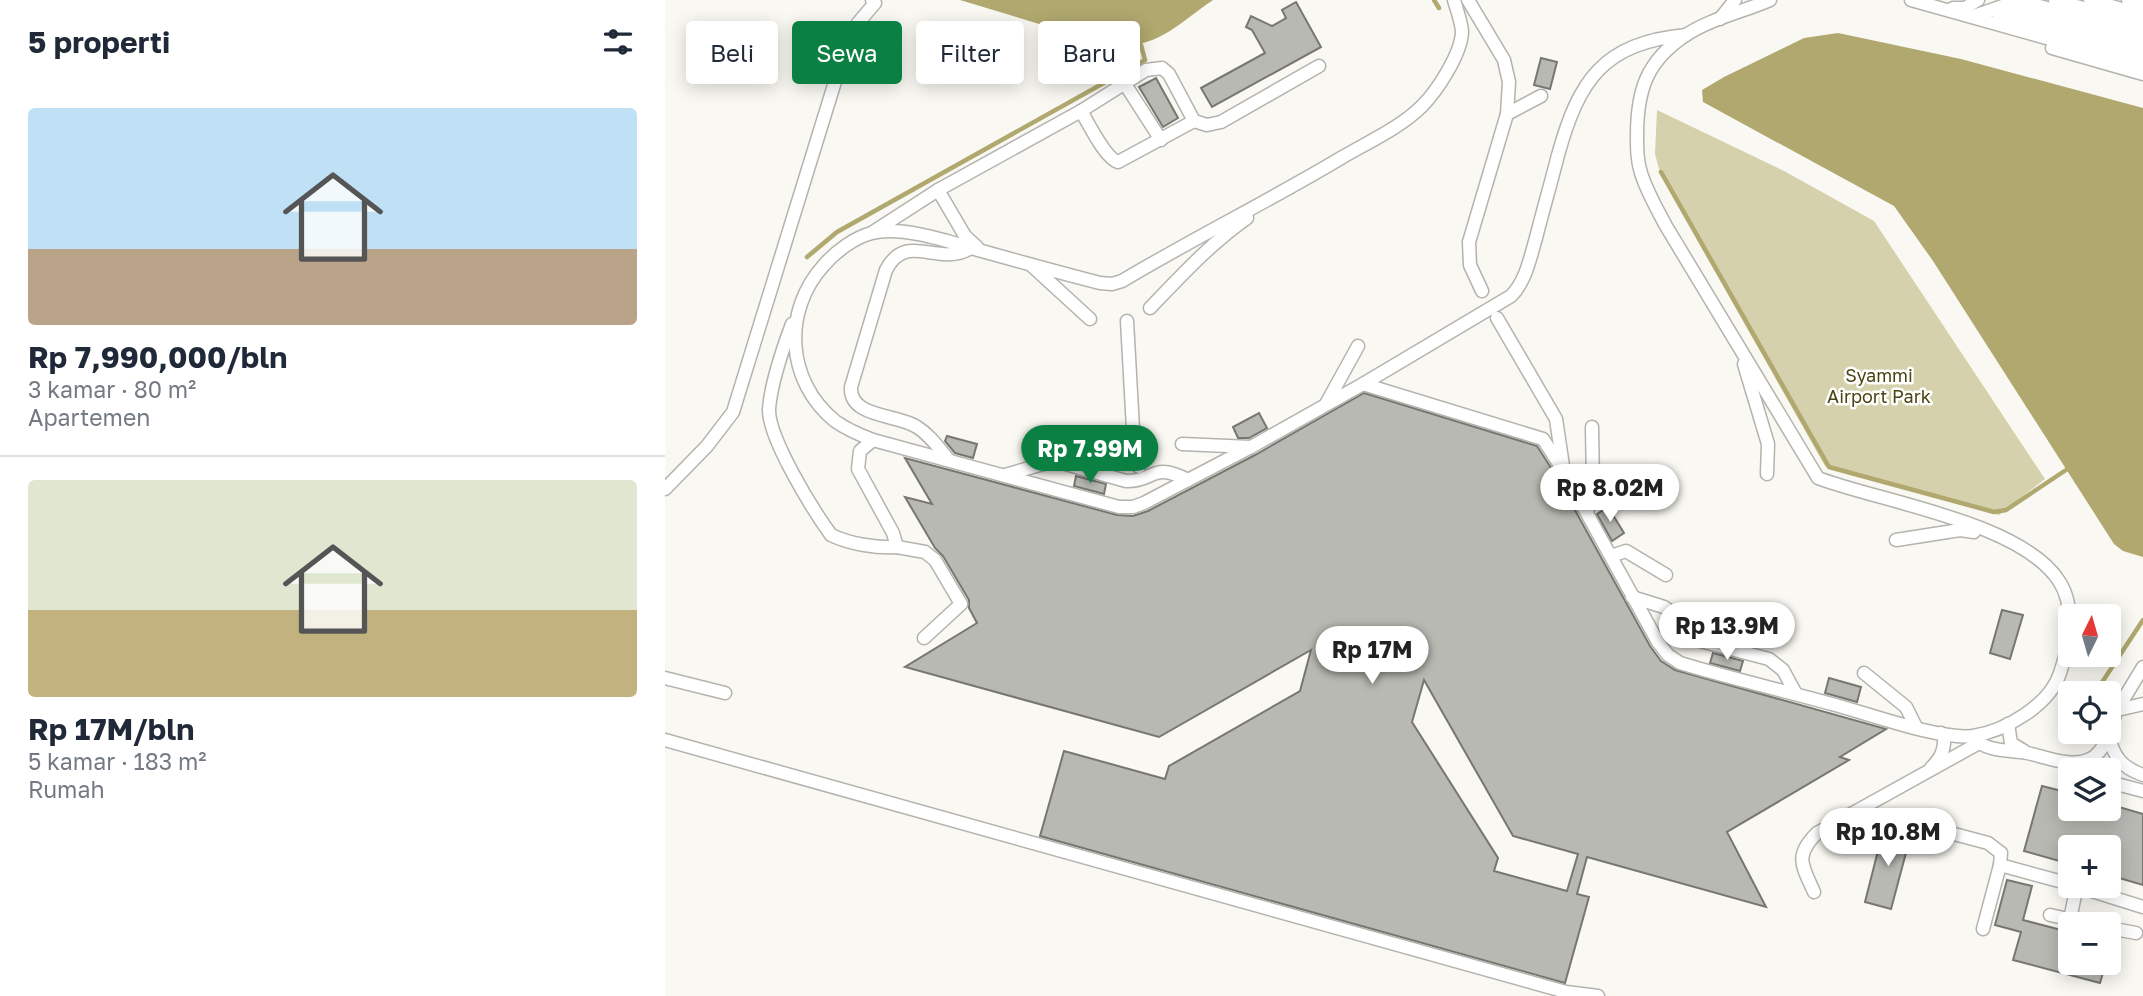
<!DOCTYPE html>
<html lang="id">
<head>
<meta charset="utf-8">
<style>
	:root { --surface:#fff; --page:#f2f2f3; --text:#1f2937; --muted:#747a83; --line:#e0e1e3; --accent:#0b8043 }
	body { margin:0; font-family:"Golos Text",sans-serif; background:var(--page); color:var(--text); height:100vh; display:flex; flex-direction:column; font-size:26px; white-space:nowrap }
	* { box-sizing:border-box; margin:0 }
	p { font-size:23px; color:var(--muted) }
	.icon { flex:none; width:38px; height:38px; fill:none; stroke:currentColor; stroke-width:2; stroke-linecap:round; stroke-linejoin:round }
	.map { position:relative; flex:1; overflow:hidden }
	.sheet { display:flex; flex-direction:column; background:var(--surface); width:665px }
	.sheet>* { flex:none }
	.hud { position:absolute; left:21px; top:21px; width:665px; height:63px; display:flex; gap:14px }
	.needle { width:46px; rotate:5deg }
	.controls { position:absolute; left:1393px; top:604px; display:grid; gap:14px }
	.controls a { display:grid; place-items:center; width:63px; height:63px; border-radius:7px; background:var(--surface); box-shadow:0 4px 18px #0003; font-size:35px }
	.price { position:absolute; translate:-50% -60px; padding:0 16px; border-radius:24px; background:#fff; color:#222; font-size:23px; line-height:46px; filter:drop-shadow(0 2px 4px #0008) }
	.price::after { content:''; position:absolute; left:50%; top:42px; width:21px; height:16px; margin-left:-10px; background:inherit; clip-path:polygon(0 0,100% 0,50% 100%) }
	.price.active { background:var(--accent); color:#fff }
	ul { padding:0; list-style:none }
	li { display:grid; align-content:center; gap:14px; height:371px; padding:0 28px }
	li+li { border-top:2px solid var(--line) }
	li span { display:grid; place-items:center; height:217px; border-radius:7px; color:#555 }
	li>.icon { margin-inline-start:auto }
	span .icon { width:126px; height:126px; fill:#fffc; stroke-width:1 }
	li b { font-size:30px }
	h2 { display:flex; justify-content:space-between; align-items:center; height:84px; padding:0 28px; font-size:30px }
	.chip { padding:0 24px; border-radius:7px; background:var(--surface); box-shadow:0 4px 18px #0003; font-size:24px; line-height:63px }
	.chip.active { background:var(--accent); color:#fff }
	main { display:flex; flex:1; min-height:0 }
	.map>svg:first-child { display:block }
</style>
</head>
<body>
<main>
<section class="sheet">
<h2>5 properti<svg class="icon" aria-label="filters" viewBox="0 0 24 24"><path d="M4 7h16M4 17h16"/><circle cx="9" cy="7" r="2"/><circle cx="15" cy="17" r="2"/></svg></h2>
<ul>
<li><span style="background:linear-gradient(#bfe0f5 65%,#b9a48a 0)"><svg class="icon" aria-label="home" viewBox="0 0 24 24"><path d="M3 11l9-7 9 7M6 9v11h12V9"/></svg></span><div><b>Rp 7,990,000/bln</b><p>3 kamar · 80 m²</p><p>Apartemen</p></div></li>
<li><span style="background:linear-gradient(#dfe7d0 60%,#c2b280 0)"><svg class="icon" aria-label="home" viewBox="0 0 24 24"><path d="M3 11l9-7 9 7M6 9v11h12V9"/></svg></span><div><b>Rp 17M/bln</b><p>5 kamar · 183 m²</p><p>Rumah</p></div></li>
</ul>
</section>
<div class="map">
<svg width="1478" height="996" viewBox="0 0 1478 996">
	<rect width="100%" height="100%" fill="#f9f8f2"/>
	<path fill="#d5d1ad" d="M992,110L1119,171L1209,221L1380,479L1334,515L1160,466L996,176L990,154Z"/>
	<g fill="#b0a86e">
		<path d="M295,0H548C511,25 492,50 444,45Z"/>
		<path d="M1173,33L1296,59L1478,108V557L1458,551L1449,544L1268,261L1229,206L1038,102L1037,90L1059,77L1139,38Z"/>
	</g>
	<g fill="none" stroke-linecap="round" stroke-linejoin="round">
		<g stroke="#b0a86e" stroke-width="4.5">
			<path d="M769,0L774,8"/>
			<path d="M996,172L1164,467L1329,512L1341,510L1401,470"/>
			<path d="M142,257L172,232L480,60L476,45"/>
			<path d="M1430,693L1478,620"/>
		</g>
	</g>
	<g fill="#b9b9b3" stroke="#777671" stroke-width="2" fill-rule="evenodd">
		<path d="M631,2L656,47L547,107L536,88L600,53L587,30L581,27L586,16L607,26L621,18L617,10Z"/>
		<path d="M876,58L892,62L885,89L869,85Z"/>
		<path d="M491,78L513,118L498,127L474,87Z"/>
		<path d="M699,393L872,446L890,474L985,646L996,661L1010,670L1221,729L1175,757L1184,760L1062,832L1101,907L922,857L912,894L924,897L900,983L375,836L399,751L500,779L504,766L635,691L646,650L494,737L240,667L312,623L304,608V600L278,556L270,548L240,497L267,504L240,458L452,515L468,516L483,511L590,455ZM759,680L848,836L913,854L902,891L829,871L833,858L747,722Z"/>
		<path d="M594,413L602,428L584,438H573L568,427Z"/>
		<path d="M282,436L312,444L308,458L290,453L280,441Z"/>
		<path d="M411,476L441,484L439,494L409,486Z"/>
		<path d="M943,507L959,533L947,541L932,514Z"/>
		<path d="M1337,610L1358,615L1345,659L1325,653Z"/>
		<path d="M1048,653L1078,661L1075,671L1045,663Z"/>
		<path d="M1164,678L1196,687L1192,702L1160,693Z"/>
		<path d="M1377,786L1405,793V808H1444V804L1478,814V885L1444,875V847H1405V864L1359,851Z"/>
		<path d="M1219,827L1246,834L1226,909L1200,902Z"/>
		<path d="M1342,880L1367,886L1358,920L1404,932L1400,949L1405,951V962H1441L1435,983L1348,960L1356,932L1330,925Z"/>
	</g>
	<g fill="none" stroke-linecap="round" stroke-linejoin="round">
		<g stroke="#b4b3ae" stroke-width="15">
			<g id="minor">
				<path d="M789,0C792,10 796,21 797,31C797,53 772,91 757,106C735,128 703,142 676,158C604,201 529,238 457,281L447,284L435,283C392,272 349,260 306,248C279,240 236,226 207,233C190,237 170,252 159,265C117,311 121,381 170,421C181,429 195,435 208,440L454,507H468L479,503L586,447L698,384L878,439L898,470L993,642L1003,655L1015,663C1067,679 1121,691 1174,706C1207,715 1276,740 1308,736C1340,731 1385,705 1395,673C1405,645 1411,607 1394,581C1356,522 1216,502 1153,478L1001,226C992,209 982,192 976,173C972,160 972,149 972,136C972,91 981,61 1021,35C1045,19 1077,12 1105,0"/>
				<path d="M803,0L839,60L844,82L842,114L804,242L805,265L817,291"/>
				<path d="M1246,0L1478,65"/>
				<path d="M1390,0L1478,25"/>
				<path d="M1425,0L1478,15"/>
				<path d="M1463,0L1478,4"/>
				<path d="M1288,8H1300L1313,0"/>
				<path d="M1333,14L1347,11L1364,13L1478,44"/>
				<path d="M1309,16L1346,3L1367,4L1478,34"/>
				<path d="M1055,19L1070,0"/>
				<path d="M1340,20L1363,23L1478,54"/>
				<path d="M1387,48L1478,74"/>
				<path d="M460,84L496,140"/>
				<path d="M416,111C424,124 440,158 453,162L529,121"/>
				<path d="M842,114L876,96"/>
				<path d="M273,190L300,236L312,247"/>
				<path d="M208,232L273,190L416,111L481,70L497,68L504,74L529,121L542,125L556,122L654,66"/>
				<path d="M366,265L425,319"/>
				<path d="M485,308C515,277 546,243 582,218"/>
				<path d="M832,318L891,419L898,466"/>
				<path d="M462,321L468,429L474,467"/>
				<path d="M127,324C118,348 106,384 104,409C103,438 148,510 166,535C185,544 210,548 232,547L228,533L193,469L195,451L208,440"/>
				<path d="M1079,364L1103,444L1102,474"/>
				<path d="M698,384L846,296C861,281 865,258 871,238C878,210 886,183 893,155C914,80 938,43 1021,35"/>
				<path d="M661,404L693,346"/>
				<path d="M517,444L586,447"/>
				<path d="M283,459C273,447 265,435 252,427C233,414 184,418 186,387L221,270C242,230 272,268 306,248"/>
				<path d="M340,475L385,462L397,463L461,481C490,482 486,461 523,480"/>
				<path d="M0,489L42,446L68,412L173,72L193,23L210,3L207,0"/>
				<path d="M922,513L928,485L927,427"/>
				<path d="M1231,540L1295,530L1309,532"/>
				<path d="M232,547L260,552L270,560L296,604L259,638"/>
				<path d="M946,556L961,551L1001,575"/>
				<path d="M967,597L999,607L1009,614L1020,630L1035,641L1104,659L1118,670L1131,694"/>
				<path d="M1199,673L1241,707L1251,727"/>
				<path d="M0,678L60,693"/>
				<path d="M1452,710L1478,667"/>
				<path d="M1343,724L1346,743L1359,751"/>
				<path d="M1443,736C1450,758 1456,767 1478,775"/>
				<path d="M1310,739C1322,752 1346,750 1362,753C1382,757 1408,769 1427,758C1443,748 1445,725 1452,710L1478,704"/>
				<path d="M0,740L901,992L933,996"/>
				<path d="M1266,768C1276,758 1280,750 1279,736L1276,733"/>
				<path d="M1444,782L1478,791"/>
				<path d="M1259,826L1323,843L1336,853L1335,865"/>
				<path d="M1411,886L1478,907"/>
				<path d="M1149,892C1137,865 1129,856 1152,833L1314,743"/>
				<path d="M1385,915L1426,924"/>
				<path d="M1405,919L1412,886"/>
				<path d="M1444,928L1471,933"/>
				<path d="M1318,929L1335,865L1405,884"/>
			</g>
		</g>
		<use href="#minor" stroke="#fff" stroke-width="12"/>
	</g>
	<g text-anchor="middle" stroke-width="5" stroke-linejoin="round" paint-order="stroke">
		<g font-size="18" fill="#4b4416" stroke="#fffffe">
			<text x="1214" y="382">Syammi<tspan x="1214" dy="21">Airport Park</tspan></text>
		</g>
	</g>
</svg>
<div class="controls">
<a><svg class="needle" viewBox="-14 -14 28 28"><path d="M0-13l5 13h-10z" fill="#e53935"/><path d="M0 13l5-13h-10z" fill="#747a83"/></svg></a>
<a><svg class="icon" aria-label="locate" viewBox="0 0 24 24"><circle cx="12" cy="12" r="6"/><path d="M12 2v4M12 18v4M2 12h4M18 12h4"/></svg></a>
<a><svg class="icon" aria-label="layers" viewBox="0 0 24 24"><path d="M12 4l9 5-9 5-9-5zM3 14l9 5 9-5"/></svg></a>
<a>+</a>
<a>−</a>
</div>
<b class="price active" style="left:425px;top:485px">Rp 7.99M</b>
<b class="price" style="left:945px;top:524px">Rp 8.02M</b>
<b class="price" style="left:1062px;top:662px">Rp 13.9M</b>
<b class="price" style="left:707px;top:686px">Rp 17M</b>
<b class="price" style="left:1223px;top:868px">Rp 10.8M</b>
<div class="hud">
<a class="chip">Beli</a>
<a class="chip active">Sewa</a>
<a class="chip">Filter</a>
<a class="chip">Baru</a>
</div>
</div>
</main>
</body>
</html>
